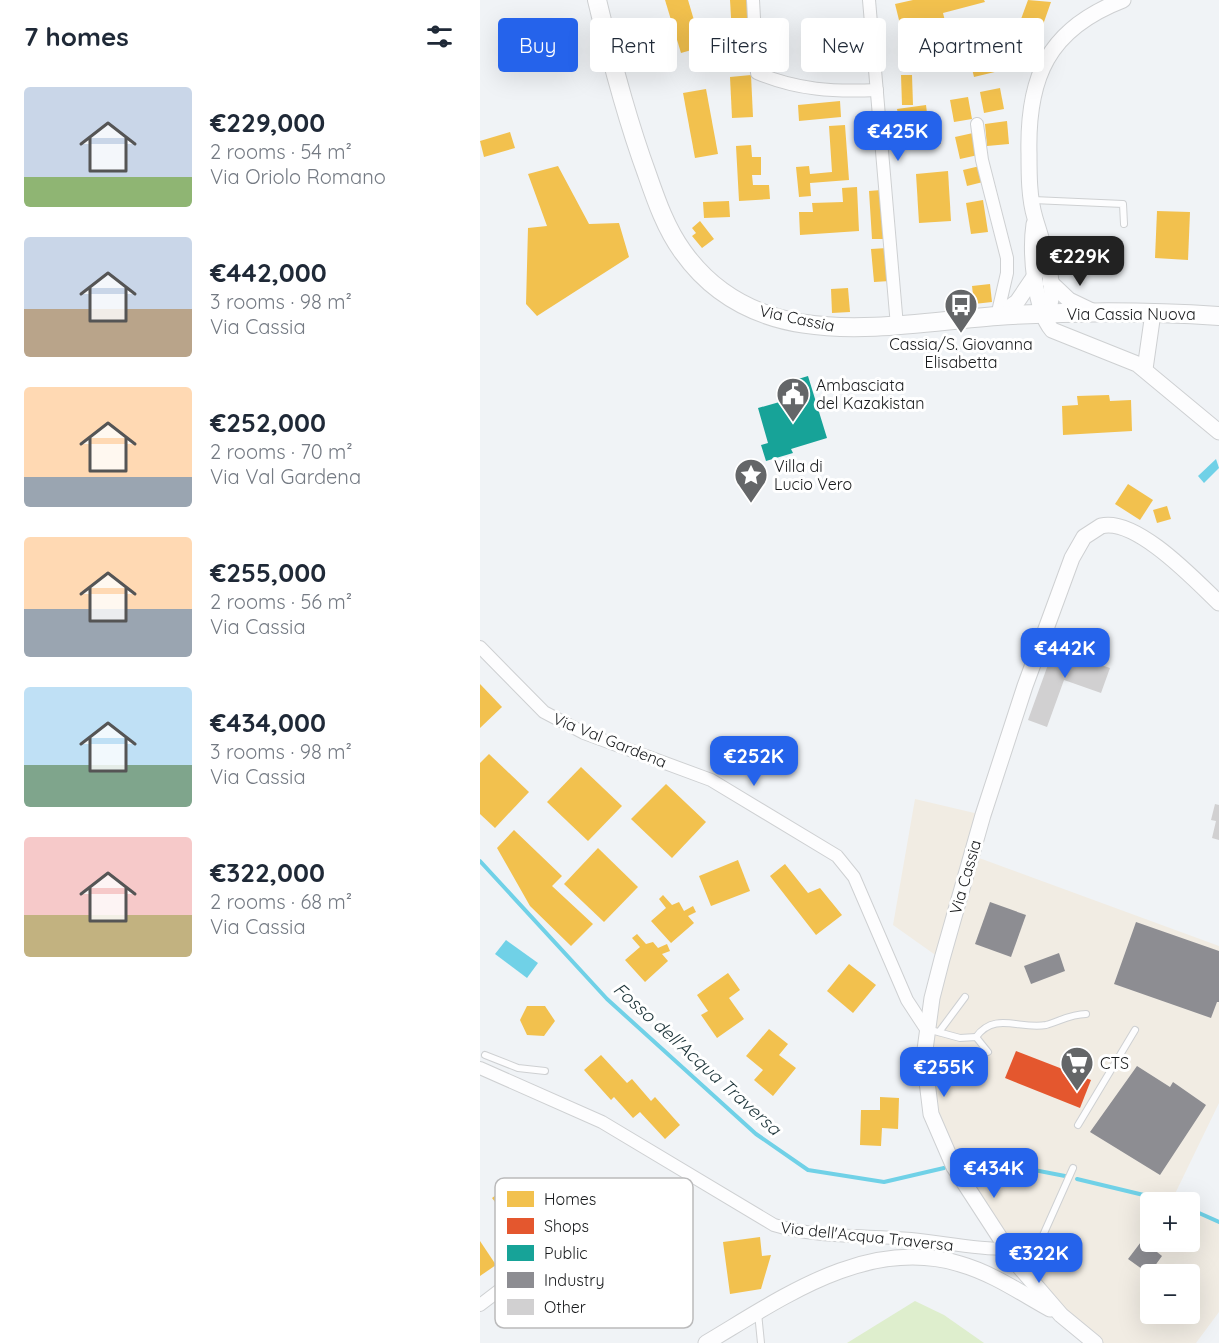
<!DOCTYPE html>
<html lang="en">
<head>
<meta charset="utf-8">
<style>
	:root { --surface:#fff; --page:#f2f2f3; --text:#1f2937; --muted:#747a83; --accent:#2563eb }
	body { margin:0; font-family:Quicksand,sans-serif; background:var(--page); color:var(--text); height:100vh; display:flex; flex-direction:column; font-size:22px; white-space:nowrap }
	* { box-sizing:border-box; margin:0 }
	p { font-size:20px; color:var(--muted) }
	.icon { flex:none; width:33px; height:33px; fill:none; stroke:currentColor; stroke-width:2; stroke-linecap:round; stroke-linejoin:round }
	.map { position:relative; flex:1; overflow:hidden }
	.panel { display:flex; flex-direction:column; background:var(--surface); width:480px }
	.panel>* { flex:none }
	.banner { position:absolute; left:18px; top:18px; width:570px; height:54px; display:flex; gap:12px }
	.fabs { position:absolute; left:660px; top:1192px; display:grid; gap:12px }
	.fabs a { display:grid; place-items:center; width:60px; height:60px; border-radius:6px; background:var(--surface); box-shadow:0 6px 24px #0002; font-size:30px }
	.price { position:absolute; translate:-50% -51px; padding:0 14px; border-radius:12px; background:var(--accent); color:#fff; font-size:20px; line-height:39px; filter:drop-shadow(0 2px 3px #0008) }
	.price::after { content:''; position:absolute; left:50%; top:36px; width:18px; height:14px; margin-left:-9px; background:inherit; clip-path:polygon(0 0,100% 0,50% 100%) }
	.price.on { background:#222; color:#fff }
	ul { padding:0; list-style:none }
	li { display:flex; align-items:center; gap:18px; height:150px; padding:0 24px }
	li span { display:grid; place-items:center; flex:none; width:168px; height:120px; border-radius:6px; color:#555 }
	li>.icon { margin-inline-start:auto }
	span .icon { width:72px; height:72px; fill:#fffc; stroke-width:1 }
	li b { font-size:26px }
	h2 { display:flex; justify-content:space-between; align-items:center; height:72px; padding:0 24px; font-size:26px }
	.pill { padding:0 21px; border-radius:6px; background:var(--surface); box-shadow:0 6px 24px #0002; font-size:21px; line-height:54px }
	.pill.on { background:var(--accent); color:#fff }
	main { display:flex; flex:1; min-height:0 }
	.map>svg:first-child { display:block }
</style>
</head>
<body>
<main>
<section class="panel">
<h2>7 homes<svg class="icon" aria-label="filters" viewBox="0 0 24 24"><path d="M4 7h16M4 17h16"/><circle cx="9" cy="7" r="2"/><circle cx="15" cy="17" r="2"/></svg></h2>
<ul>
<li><span style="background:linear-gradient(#c9d6e8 75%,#8fb573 0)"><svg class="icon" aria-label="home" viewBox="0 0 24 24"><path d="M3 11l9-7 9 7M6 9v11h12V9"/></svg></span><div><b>€229,000</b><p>2 rooms · 54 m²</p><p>Via Oriolo Romano</p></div></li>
<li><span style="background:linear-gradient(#c9d6e8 60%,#b9a48a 0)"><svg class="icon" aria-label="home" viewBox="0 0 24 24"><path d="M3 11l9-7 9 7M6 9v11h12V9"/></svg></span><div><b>€442,000</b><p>3 rooms · 98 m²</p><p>Via Cassia</p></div></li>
<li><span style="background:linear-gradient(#ffd9b3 75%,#9aa5b1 0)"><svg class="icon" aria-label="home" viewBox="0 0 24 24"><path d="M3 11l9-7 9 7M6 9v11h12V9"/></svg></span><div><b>€252,000</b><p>2 rooms · 70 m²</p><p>Via Val Gardena</p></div></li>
<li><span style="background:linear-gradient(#ffd9b3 60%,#9aa5b1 0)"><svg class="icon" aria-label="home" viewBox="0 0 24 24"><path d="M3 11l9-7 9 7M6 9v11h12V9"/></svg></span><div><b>€255,000</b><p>2 rooms · 56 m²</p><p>Via Cassia</p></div></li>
<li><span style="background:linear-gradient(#bfe0f5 65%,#7fa58c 0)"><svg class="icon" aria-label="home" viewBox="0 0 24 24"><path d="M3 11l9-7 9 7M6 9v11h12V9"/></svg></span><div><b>€434,000</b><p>3 rooms · 98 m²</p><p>Via Cassia</p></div></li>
<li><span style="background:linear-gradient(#f6c9c9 65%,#c2b280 0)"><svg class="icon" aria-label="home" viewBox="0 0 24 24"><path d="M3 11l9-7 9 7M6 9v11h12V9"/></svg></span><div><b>€322,000</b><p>2 rooms · 68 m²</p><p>Via Cassia</p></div></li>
</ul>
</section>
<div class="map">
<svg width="739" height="1343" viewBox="0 0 739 1343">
	<rect width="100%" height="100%" fill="#f0f3f6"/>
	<path fill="#f1ece3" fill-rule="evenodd" d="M435,799L503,815L491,855L739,946V1103L692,1200L697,1203H670V1242H710V1209L739,1222V1312L716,1343H615L581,1315L504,1214L446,1089L461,959L413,925ZM670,1275H710V1314H670Z"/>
	<path fill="#deeecd" d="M435,1301L464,1315L504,1343H367Z"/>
	<g fill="#70d1e7">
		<path d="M736,459L739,468L724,483L718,476Z"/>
		<path d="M26,940L58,963L47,978L15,954Z"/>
	</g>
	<g fill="#f2c14e">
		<path d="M185,0H208L222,47L201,53Z"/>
		<path d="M250,0H269L270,33L252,34Z"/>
		<path d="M433,0H504L505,2L463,13L465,21L422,32L415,4Z"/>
		<path d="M548,0L571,2L558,39L554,37L551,47L533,41Z"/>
		<path d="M514,37L523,70L494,77L486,44Z"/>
		<path d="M271,75L273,117L252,118L250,77Z"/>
		<path d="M421,75H432L433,105H422Z"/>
		<path d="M520,88L524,109L504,113L500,92Z"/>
		<path d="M226,89L238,154L215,158L203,93Z"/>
		<path d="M488,97L492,119L474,122L470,100Z"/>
		<path d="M360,101L361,117L319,121L318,105Z"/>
		<path d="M446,105L448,121L420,125L417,109Z"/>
		<path d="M527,121L529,144L507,146L505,124Z"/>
		<path d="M365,125L369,180L330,183L331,196L319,197L316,167L329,166L330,174L352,172L349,126Z"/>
		<path d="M459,126L461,144L435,147L434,142L410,145L409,132Z"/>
		<path d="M30,132L35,148L4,157L0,141Z"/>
		<path d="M493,133L498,155L480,159L475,137Z"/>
		<path d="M271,145L272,157H281V175H272L273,185H289L290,199L259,201L256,146Z"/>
		<path d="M78,166L109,224L139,223L149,257L57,316L46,304L48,228L67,226L48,174Z"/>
		<path d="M500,166L503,182L487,186L483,170Z"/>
		<path d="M468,171L471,221L439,223L436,174Z"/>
		<path d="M377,187L379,231L320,235L319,212H333L332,203L363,202L362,188Z"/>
		<path d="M401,190L404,239H392L389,191Z"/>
		<path d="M503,200L508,232L491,234L486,203Z"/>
		<path d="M249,201L250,217L224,218L223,202Z"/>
		<path d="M677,211L710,212L708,260L675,258Z"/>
		<path d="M220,221L234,239L222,248L212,236L216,233L212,228Z"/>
		<path d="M407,248L410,281L394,282L391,249Z"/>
		<path d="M510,284L512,302L494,304L492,286Z"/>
		<path d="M368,288L370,312L352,313L351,289Z"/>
		<path d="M629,395L630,401L651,400L652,431L583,435L582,406L598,405L597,396Z"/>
		<path d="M648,484L673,500L660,520L635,504Z"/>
		<path d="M687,506L691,519L677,523L673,510Z"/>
		<path d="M0,684L22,707L0,728Z"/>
		<path d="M9,754L49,792L15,828L0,814V763Z"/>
		<path d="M101,767L142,806L108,841L67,802Z"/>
		<path d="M186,784L226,822L192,858L151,819Z"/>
		<path d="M34,830L82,876L72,886L113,924L91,946L50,906L17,848Z"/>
		<path d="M118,848L158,887L124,922L84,884Z"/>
		<path d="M258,860L270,891L231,906L219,876Z"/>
		<path d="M305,864L328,893L340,888L362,915L336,935L290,876Z"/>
		<path d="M183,895L192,905L199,902L204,911L213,906L216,912L208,916L214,923L191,943L171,921L186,908L179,899Z"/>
		<path d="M157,934L166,944L173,942L178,948L187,944L190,951L182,954L188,961L165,982L145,960L160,947L152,938Z"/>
		<path d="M369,964L396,985L373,1013L347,991Z"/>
		<path d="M248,973L260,990L249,998L264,1019L237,1038L221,1015L228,1011L217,995Z"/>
		<path d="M47,1006H65L75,1021L64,1036L47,1035L40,1020Z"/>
		<path d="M289,1029L308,1044L299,1055L316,1068L293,1096L274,1080L283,1070L266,1056Z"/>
		<path d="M121,1055L147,1083L152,1079L171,1101L175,1097L200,1125L185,1139L160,1112L153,1118L134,1097L131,1100L104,1070Z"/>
		<path d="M400,1097L419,1098L418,1129L402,1128L401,1146L380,1145L381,1110H400Z"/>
		<path d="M35,1181L59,1212L29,1234L15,1216L22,1211L12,1198Z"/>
		<path d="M280,1237L282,1256L291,1255L281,1289L250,1294L243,1242Z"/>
		<path d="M0,1241L16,1265L0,1276Z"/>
	</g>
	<path fill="#e4572e" d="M536,1051L611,1080L600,1108L525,1078Z"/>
	<path fill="#17a398" d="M328,376L347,438L311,449L313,453L286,461L281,445L288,443L278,408L310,399L305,383Z"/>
	<g fill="#8d8d92">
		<path d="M510,902L546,915L531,957L495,944Z"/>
		<path d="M656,922L739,951V1002H737L731,1018L634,984Z"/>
		<path d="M579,953L585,971L551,984L544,966Z"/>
		<path d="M657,1066L690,1087L693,1082L726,1105L680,1175L610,1132Z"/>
		<path d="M667,1234L670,1237V1242L682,1245L677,1252L682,1256L669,1274L648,1259Z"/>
	</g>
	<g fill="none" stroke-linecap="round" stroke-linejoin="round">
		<g stroke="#70d1e7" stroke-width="4">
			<path d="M0,861L127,999L276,1134L328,1170L404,1182L464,1168"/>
			<path d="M489,1166L513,1162L585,1176"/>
			<path d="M597,1179L697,1203"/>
			<path d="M710,1209L739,1222"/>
		</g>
	</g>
	<g fill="#d1d0d1">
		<path d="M578,637L599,644L594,656L630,668L621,693L584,680L567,727L548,720Z"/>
		<path d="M735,804L739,805V840L732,838L736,821L731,820Z"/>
	</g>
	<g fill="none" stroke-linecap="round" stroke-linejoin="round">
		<g stroke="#ced0d2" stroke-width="8">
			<g id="service">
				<path d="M553,200L643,204L644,224"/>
				<path d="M447,1029L480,1038L496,1037L508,1052"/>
				<path d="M459,1032L485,997"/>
				<path d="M496,1037C515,1011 540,1030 566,1025C580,1021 591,1014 606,1014"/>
				<path d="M5,1055L38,1068L65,1071"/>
				<path d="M598,1125L655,1030"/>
				<path d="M537,1264L560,1242L593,1168"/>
				<path d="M278,1313L281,1343"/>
			</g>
		</g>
		<g stroke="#ced0d2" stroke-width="14">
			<g id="minor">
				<path d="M273,0L277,73C317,90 354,92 397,90"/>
				<path d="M389,0L417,326"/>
				<path d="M497,124L502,160L527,258V273L517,316"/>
				<path d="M0,647L64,712L104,733L231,780L357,856L374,877L427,1000L446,1029"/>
				<path d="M0,1068L122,1122L294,1225C336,1238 386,1235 431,1239C463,1242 494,1249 526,1249"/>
				<path d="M0,1305L42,1273L77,1258"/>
			</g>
		</g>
		<g stroke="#ced0d2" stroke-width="17">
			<g id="tertiary">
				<path d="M554,224C550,251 554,309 572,330L657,364L739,432"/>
				<path d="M570,282L589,300L614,312"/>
				<path d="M564,314C583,298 561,239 555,218C549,198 549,175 549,154C547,77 568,29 643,0"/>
				<path d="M517,316L537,302L556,274"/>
				<path d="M665,369L673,313"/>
				<path d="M226,1343C302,1298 387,1236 480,1264C512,1273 541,1293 570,1309"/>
				<path d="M615,1343L581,1315L537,1264L474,1167L451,1114L444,1057L452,998L462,959L503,815L545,686L592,558L604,537L621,526C656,517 715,580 739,603"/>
			</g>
		</g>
		<g stroke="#ced0d2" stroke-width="20">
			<path id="primary" d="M117,0C131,59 146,117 167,174C176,200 186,229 203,252C278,357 409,324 517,316C591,311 666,311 739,316"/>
		</g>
		<use href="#service" stroke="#fdfdfe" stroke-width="6"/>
		<use href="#minor" stroke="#fdfdfe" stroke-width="12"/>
		<use href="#tertiary" stroke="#fdfdfe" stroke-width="15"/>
		<use href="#primary" stroke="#fdfdfe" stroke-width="18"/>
	</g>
	<defs>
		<g id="bus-pin" transform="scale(1.725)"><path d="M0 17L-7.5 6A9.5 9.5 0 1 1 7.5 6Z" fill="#646668" stroke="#fff"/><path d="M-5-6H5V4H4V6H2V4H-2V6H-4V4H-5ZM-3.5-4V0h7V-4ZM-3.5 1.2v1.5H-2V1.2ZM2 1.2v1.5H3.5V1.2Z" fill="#fff"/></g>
		<g id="civic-pin" transform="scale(1.725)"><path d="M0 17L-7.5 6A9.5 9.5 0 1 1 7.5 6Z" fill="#646668" stroke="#fff"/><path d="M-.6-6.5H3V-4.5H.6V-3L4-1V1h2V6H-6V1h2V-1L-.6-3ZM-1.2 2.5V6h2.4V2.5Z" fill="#fff"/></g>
		<g id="sight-pin" transform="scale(1.725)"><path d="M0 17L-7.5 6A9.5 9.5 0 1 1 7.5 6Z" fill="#646668" stroke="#fff"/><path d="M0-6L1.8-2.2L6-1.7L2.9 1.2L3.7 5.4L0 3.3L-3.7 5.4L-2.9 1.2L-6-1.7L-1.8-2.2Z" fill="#fff"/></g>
		<g id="supermarket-pin" transform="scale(1.725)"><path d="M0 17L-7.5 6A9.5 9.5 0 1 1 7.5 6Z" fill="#646668" stroke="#fff"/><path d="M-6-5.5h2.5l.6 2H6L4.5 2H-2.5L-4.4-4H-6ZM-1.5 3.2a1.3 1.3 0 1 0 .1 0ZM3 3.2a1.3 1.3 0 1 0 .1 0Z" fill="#fff"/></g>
	</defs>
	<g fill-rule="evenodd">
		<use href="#bus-pin" x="481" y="305"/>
		<use href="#civic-pin" x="313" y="394"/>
		<use href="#sight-pin" x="271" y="475"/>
		<use href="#supermarket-pin" x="597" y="1063"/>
	</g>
	<g text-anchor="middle" stroke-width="6" stroke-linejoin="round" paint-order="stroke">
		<g font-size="16" fill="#181a1c" stroke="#fff">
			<text x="651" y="320">Via Cassia Nuova</text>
			<text transform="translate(317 318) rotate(12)" y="6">Via Cassia</text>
			<text transform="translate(130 740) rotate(22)" y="6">Via Val Gardena</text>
			<text transform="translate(485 877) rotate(-74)" y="6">Via Cassia</text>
			<text transform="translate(387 1236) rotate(6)" y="6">Via dell'Acqua Traversa</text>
		</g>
		<g font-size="16" fill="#181a1c" stroke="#fff" text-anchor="start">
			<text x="481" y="350" text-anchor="middle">Cassia/S. Giovanna<tspan x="481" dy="18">Elisabetta</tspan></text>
			<text x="336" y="391">Ambasciata<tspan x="336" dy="18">del Kazakistan</tspan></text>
			<text x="294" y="472">Villa di<tspan x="294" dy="18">Lucio Vero</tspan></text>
			<text x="620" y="1069">CTS</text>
		</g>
		<g font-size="18" font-style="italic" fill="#20373c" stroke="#fff">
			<text transform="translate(217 1059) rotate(42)" y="6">Fosso dell'Acqua Traversa</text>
		</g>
	</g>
	<rect x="15" y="1178" width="198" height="150" rx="9" fill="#fff" stroke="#bababb" stroke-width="1.5"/>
	<rect x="27" y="1191" width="27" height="16" fill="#f2c14e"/>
	<rect x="27" y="1218" width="27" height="16" fill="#e4572e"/>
	<rect x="27" y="1245" width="27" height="16" fill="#17a398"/>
	<rect x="27" y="1272" width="27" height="16" fill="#8d8d92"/>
	<rect x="27" y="1299" width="27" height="16" fill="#d1d0d1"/>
	<g font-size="16" fill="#181a1c">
		<text x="64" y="1205">Homes</text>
		<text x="64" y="1232">Shops</text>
		<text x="64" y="1259">Public</text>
		<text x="64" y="1286">Industry</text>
		<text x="64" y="1313">Other</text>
	</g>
</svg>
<div class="fabs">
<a>+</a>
<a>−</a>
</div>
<b class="price" style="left:418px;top:162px">€425K</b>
<b class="price on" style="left:600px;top:287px">€229K</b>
<b class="price" style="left:585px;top:679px">€442K</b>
<b class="price" style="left:274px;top:787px">€252K</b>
<b class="price" style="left:464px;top:1098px">€255K</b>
<b class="price" style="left:514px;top:1199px">€434K</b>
<b class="price" style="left:559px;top:1284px">€322K</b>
<div class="banner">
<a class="pill on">Buy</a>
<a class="pill">Rent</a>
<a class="pill">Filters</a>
<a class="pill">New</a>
<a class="pill">Apartment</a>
</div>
</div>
</main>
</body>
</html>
